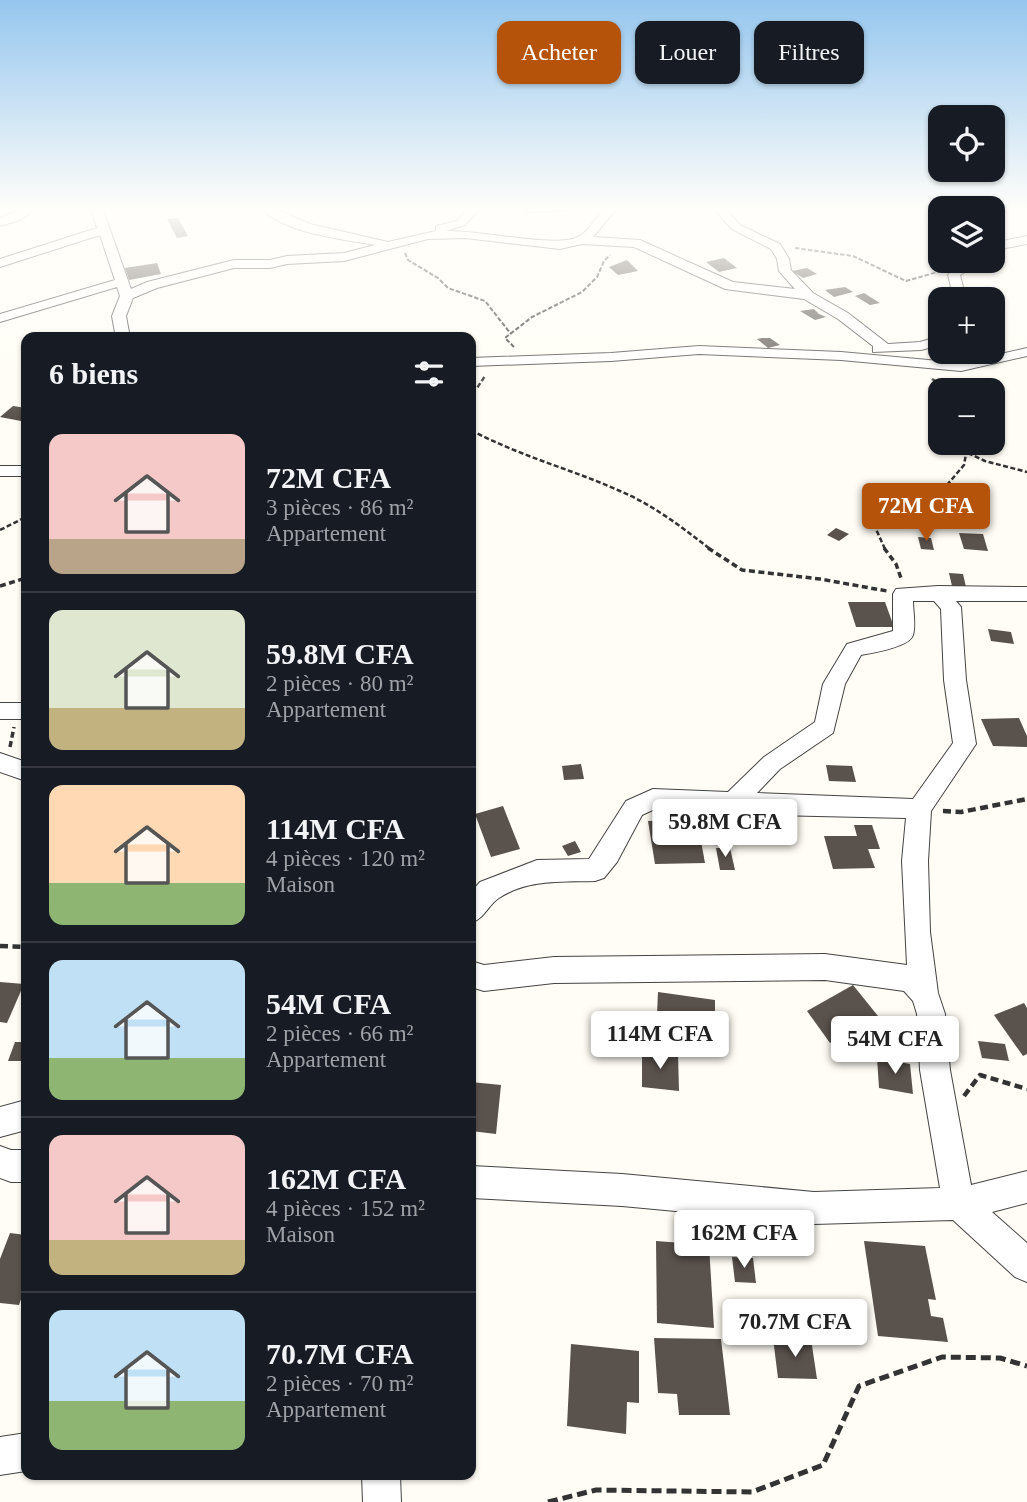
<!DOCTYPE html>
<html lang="fr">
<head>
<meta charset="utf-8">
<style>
	:root { --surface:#171b24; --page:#20242c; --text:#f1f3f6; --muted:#9ea1a6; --line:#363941; --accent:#b45309 }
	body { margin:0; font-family:Georgia,serif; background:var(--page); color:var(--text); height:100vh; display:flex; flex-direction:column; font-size:26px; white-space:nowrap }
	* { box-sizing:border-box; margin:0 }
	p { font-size:23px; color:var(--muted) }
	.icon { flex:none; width:38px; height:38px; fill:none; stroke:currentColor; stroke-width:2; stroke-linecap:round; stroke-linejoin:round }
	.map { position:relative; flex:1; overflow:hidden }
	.details { position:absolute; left:21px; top:332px; width:455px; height:1148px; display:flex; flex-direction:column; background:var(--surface); border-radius:14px; box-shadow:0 2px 5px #0004 }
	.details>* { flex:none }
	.top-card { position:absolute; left:497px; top:21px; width:424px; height:63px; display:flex; gap:14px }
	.fabs { position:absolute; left:928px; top:105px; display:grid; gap:14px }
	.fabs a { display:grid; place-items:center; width:77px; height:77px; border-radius:14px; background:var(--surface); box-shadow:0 2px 5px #0004; font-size:35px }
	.price { position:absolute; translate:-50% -60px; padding:0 16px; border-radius:7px; background:#fff; color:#222; font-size:23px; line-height:46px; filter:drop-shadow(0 2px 4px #0008) }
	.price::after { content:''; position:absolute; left:50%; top:42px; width:21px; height:16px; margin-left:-10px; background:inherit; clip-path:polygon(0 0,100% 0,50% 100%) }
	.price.active { background:var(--accent); color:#fff }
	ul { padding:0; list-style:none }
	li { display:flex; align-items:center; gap:21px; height:175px; padding:0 28px }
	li+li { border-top:2px solid var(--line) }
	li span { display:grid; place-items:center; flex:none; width:196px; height:140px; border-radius:14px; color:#555 }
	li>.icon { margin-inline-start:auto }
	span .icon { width:84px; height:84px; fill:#fffc; stroke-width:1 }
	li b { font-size:30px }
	h2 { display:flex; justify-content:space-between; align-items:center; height:84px; padding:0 28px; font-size:30px }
	.chip { padding:0 24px; border-radius:14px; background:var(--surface); box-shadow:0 2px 5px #0004; font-size:24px; line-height:63px }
	.chip.active { background:var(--accent); color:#fff }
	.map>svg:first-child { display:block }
</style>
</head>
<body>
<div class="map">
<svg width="1027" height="1502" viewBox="0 0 1027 1502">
	<rect width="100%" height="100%" fill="#fffdf5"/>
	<g fill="#5a524d">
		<path d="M178,218L188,236L177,238L167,219Z"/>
		<path d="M724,258L737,268L719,272L706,262Z"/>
		<path d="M627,260L638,271L618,275L609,267Z"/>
		<path d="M157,263L161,274L129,280L125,268Z"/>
		<path d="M807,268L817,274L803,278L792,271Z"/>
		<path d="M845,287L853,292L834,297L825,290Z"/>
		<path d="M864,293L880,303L870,305L855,296Z"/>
		<path d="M814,309L819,314L826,317L815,320L800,311Z"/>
		<path d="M762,338H770L780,345L768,348L757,339Z"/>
		<path d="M13,406L26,408V422L0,417Z"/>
		<path d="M836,528L849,534L839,541L827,535Z"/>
		<path d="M959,533L983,534L988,551L964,549Z"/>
		<path d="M918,537L931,538L934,550L921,549Z"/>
		<path d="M949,573L963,574L966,587L952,586Z"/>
		<path d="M848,602H885L894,627H856Z"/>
		<path d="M988,629L1011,632L1014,644L991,641Z"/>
		<path d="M1019,718L1027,736V747L993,746L981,719Z"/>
		<path d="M581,764L584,779L564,780L562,766Z"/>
		<path d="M826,765L852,766L856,782L829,781Z"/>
		<path d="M503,806L520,849L491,857L475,814Z"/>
		<path d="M697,819L705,863L655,864L648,821Z"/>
		<path d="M854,825H872L880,849H868L875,868L833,869L824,836H857Z"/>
		<path d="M575,841L581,852L568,856L562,846Z"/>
		<path d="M716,848H730L735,870H720Z"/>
		<path d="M0,982L24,984L7,1023L0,1022Z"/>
		<path d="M853,985L878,1016L830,1043L807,1011Z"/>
		<path d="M658,992L715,1000V1046L656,1038Z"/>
		<path d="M1024,1003L1027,1008V1054L1023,1056L994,1015Z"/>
		<path d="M978,1041L1005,1044L1009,1061L982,1058Z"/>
		<path d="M15,1042H26V1061H8Z"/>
		<path d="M642,1052L678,1055L679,1091L642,1087Z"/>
		<path d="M877,1058L910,1064L913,1094L879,1088Z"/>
		<path d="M471,1082L501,1085L496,1134L471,1131Z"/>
		<path d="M10,1233L26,1235V1285L19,1305L0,1303V1259Z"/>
		<path d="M656,1241L709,1245L714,1328L657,1323Z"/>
		<path d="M864,1241L925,1246L936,1300L928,1299L931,1316L943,1318L948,1342L878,1336Z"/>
		<path d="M732,1257L753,1258L756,1283L735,1282Z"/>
		<path d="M654,1338L721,1339L730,1415H679L677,1394L658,1393Z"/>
		<path d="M773,1338L811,1339L817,1379L778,1378Z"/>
		<path d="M571,1344L639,1351V1403L627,1402L626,1434L567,1426Z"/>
	</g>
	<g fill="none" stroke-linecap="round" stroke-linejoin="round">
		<g stroke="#444" stroke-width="3">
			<path id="lane" d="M556,207H602L529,212L526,210L529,208Z"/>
		</g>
		<g stroke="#444" stroke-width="2">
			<g id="street">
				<path d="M26,207H39L20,220L0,226V218Z"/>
				<path d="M90,207H102L131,289L147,282L234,260H270L287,256L344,253L375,245C337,238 287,234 258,207H272L310,224L388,242L436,231V226L457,221L469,207H481L465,225L446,231C479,230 551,247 576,238C590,232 595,217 606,207H618L593,237L640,240L733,282L795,289L779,271L777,259L771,249L732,229L712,207H724L740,225L780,244L789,259L791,270L813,293L848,313L888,344L920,342L940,336V345L921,350L873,352V346L838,319L804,299L725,289L634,247L582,244L560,249L465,238L428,239L344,261L287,264L270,268H234L157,288L133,298L126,316L130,338H116L112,316L120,296L117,287L0,322V314L115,280L100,235L0,267V259L97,228Z"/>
				<path d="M1027,236V244L1000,249L992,254V243Z"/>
				<path d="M967,261H983L960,275L966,299H954L948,275L956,265Z"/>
				<path d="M699,346L841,352L961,363L1027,348V356L961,371L841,360L699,354L611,361L471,366V358L611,353Z"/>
				<rect x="0" y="466" width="26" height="10"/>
				<path d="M938,586L1027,587V601H956L961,607L966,680L976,744L931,811L928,861L930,932L938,993L945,1014L950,1070L971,1185L1027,1171V1203L992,1212L1027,1243V1282L1015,1277L953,1220L814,1224L622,1206L471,1198V1166L622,1174L814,1192L940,1188L920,1070L917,1014L913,1001L904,991L825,980L554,983L484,991L471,987V961L484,965L554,957L825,954L907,965L902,861L906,818L731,814L655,809L642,815L617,862L604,878L595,881C563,882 527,879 499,898C488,905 485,918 471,923V892L480,882L537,860L589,859L626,801L653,789L728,792L764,757L815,722L823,684L847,644L893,631V594L896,589ZM913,601H934L941,609L944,680L953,743L913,799L757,793L780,769L833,733L845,684L861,655C872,653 910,647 913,635C916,625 913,611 913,601Z"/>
				<rect x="0" y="703" width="26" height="16"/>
				<path d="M0,753L26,762V781L0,772Z"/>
				<path d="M26,1100V1130L0,1137V1107Z"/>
				<path d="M0,1146L11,1150H26V1182H11L0,1178Z"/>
				<path d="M26,1433V1471L0,1475V1437Z"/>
				<path d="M362,1475H400L401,1502H363Z"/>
			</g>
		</g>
		<g stroke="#333" stroke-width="2" stroke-dasharray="4.5 2" stroke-linecap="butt">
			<path d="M795,248L853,256L906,281L941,271"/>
			<path d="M405,253L408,260L438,278L448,288L485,301L511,334"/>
			<path d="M514,347L505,338L532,317L582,292L597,277L604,261L610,255"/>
		</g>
		<g stroke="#333" stroke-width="2.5" stroke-dasharray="5 2.5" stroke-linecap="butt">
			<path d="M932,379L950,390"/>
			<path d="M471,391L477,388L485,376"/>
			<path d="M471,430C519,456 571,469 620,491C653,505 682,527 710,549"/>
			<path d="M968,453L985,461L1027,472"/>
			<path d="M0,530L26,517"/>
			<path d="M885,549L875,527L872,502L887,492L947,485L964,465L968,443"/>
		</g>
		<g stroke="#333" stroke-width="3.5" stroke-dasharray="6 3.5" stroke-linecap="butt">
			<path d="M708,548L742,570L820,579L887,591"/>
			<path d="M884,548L896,564L902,581"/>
			<path d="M0,586L26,578"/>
			<path d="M10,747L14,727"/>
		</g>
		<g stroke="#333" stroke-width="4.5" stroke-dasharray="8 4.5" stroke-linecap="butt">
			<path d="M943,811L961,812L1027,799"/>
			<path d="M0,946L26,947"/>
			<path d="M964,1096L980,1075L1027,1089"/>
		</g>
		<path stroke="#333" stroke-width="5" stroke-dasharray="10 5" stroke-linecap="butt" d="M548,1502L596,1490L752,1492L823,1465L859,1386L942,1357L1000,1358L1027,1366"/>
		<use href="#lane" fill="#fff" fill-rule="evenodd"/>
		<use href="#street" fill="#fff" fill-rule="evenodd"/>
	</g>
	<linearGradient id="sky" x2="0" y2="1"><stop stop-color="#95c6ee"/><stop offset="0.5" stop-color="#fffefa"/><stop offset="1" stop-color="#fffefa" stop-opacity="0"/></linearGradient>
	<rect width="1027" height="418" fill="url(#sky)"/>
</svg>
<div class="fabs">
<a><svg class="icon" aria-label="locate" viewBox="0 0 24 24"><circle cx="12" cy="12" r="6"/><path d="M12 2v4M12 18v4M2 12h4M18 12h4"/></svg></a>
<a><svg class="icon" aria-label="layers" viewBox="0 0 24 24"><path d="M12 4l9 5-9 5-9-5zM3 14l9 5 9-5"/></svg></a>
<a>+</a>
<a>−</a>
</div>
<b class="price active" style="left:926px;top:543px">72M CFA</b>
<b class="price" style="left:725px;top:859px">59.8M CFA</b>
<b class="price" style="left:660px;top:1071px">114M CFA</b>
<b class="price" style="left:895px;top:1076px">54M CFA</b>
<b class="price" style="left:744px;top:1270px">162M CFA</b>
<b class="price" style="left:795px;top:1359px">70.7M CFA</b>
<div class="top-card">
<a class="chip active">Acheter</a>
<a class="chip">Louer</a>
<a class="chip">Filtres</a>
</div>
<section class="details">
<h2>6 biens<svg class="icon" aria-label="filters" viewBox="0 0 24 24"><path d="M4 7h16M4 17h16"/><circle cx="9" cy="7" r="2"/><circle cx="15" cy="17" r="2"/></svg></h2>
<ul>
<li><span style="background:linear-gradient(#f6c9c9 75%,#b9a48a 0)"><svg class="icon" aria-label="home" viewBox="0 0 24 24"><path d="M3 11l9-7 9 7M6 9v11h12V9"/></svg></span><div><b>72M CFA</b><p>3 pièces · 86 m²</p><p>Appartement</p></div></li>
<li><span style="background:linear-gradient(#dfe7d0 70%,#c2b280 0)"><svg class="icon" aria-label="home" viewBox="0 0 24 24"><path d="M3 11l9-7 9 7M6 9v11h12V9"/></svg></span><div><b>59.8M CFA</b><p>2 pièces · 80 m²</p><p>Appartement</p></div></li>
<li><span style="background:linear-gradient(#ffd9b3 70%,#8fb573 0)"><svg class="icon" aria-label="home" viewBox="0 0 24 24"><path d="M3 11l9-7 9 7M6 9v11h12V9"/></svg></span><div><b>114M CFA</b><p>4 pièces · 120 m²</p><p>Maison</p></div></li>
<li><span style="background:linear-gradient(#bfe0f5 70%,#8fb573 0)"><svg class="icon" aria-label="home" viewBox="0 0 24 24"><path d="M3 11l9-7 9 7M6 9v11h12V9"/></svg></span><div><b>54M CFA</b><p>2 pièces · 66 m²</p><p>Appartement</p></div></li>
<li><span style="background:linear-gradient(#f6c9c9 75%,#c2b280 0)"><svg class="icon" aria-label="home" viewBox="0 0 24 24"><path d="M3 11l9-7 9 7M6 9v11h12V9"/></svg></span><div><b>162M CFA</b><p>4 pièces · 152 m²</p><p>Maison</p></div></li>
<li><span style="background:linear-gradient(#bfe0f5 65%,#8fb573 0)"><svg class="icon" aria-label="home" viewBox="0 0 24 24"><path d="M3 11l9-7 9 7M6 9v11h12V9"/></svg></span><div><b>70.7M CFA</b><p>2 pièces · 70 m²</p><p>Appartement</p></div></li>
</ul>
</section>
</div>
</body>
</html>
